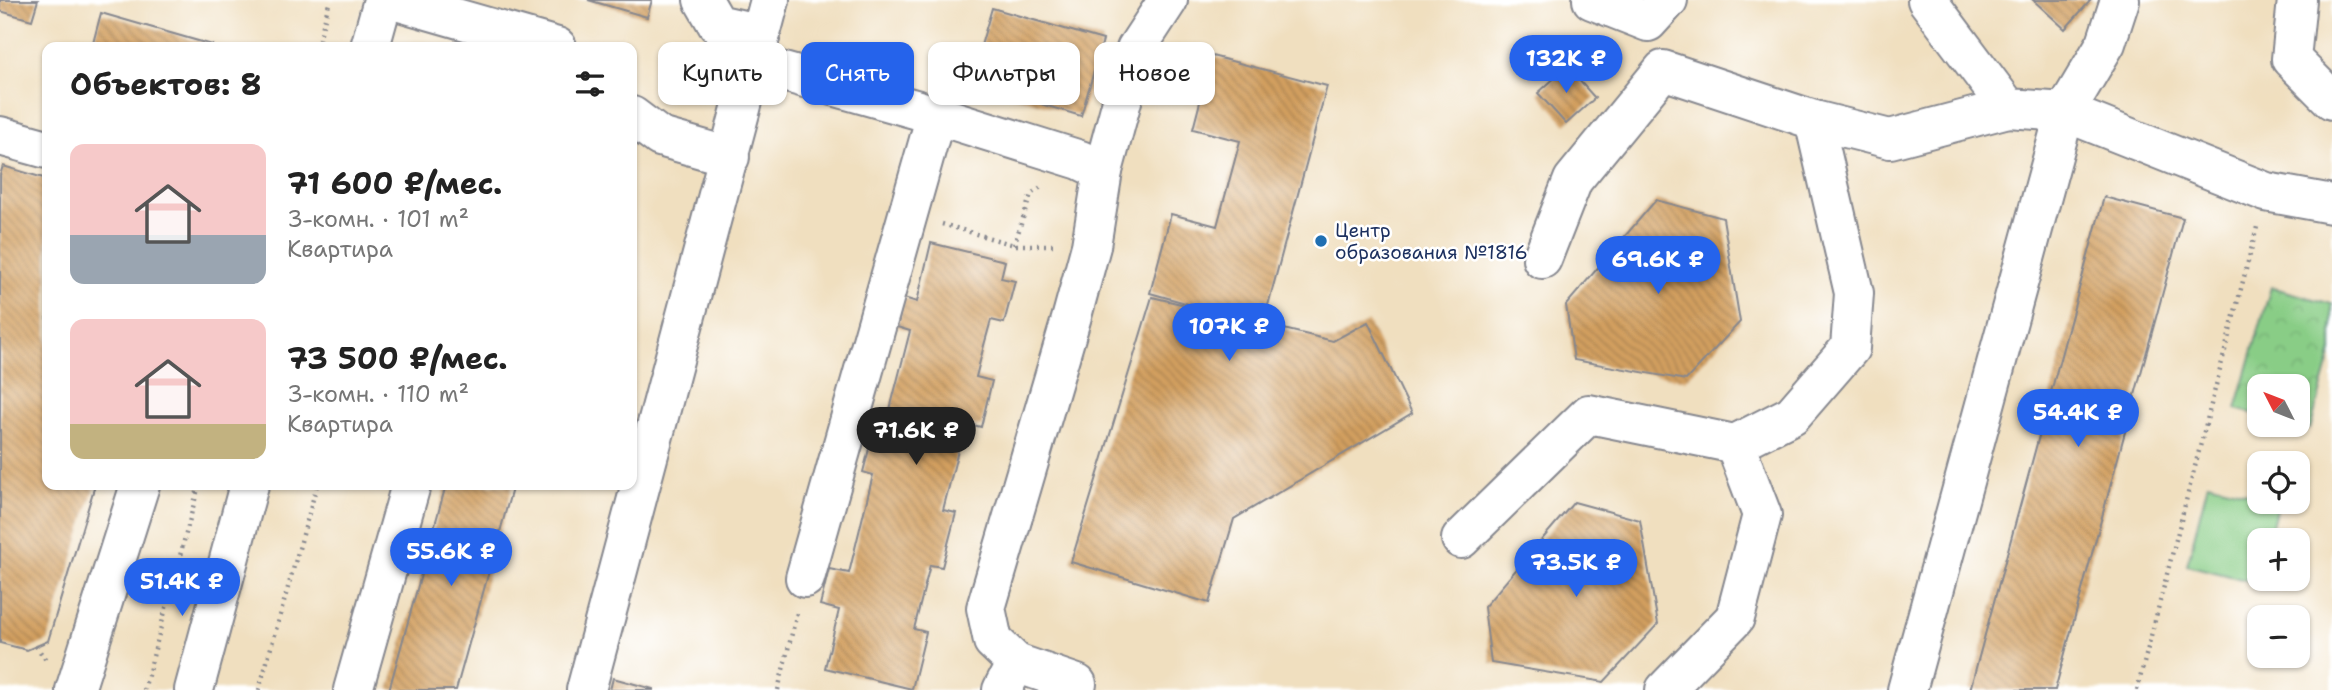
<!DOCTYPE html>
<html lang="ru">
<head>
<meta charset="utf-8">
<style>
	:root { --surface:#fff; --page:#f6f6f6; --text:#222; --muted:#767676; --accent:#2563eb }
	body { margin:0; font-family:"Shantell Sans",sans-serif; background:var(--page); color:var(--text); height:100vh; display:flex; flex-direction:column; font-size:26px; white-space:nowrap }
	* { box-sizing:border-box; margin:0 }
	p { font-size:23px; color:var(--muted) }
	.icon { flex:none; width:38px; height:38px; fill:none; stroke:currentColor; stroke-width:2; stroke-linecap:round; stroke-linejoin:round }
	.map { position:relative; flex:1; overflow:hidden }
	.panel { position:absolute; left:42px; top:42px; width:595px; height:448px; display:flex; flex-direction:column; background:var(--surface); border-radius:14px; box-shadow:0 2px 5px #0004 }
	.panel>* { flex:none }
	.guide { position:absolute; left:658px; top:42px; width:665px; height:63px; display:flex; gap:14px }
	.needle { width:46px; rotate:312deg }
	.controls { position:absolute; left:2247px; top:374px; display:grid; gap:14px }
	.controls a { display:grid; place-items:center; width:63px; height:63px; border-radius:14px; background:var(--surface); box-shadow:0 2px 5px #0004; font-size:35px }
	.price { position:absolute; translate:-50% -60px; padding:0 16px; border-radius:24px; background:var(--accent); color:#fff; font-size:23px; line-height:46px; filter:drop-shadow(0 2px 4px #0008) }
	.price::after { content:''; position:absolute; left:50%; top:42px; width:21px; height:16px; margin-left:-10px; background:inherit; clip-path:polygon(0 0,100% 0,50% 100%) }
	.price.selected { background:#222; color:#fff }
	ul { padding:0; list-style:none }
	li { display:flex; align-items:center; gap:21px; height:175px; padding:0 28px }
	li span { display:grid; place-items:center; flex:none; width:196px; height:140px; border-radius:14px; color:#555 }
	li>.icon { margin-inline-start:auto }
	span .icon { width:84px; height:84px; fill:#fffc; stroke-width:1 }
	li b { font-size:30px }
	h2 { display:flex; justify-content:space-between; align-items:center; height:84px; padding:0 28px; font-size:30px }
	.pill { padding:0 24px; border-radius:14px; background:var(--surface); box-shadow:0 2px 5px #0004; font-size:24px; line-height:63px }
	.pill.selected { background:var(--accent); color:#fff }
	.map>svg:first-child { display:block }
</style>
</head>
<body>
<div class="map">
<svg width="2332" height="690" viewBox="0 0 2332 690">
	<defs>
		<pattern id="park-crowns" width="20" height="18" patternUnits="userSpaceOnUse" patternTransform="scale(1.75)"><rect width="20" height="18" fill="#89cd86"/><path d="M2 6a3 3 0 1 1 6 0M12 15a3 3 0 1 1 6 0" fill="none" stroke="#76b076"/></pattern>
		<pattern id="building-back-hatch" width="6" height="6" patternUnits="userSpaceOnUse" patternTransform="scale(1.75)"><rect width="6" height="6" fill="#d29f5e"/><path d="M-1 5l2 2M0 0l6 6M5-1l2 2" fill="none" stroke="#aa8251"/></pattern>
	</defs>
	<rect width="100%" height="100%" fill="#fff"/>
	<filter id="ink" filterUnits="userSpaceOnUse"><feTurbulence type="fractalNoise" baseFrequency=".0143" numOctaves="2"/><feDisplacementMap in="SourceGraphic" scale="14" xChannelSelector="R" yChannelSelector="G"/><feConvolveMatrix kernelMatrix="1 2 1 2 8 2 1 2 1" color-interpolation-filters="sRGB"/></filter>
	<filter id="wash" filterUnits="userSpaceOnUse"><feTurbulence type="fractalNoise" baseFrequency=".00686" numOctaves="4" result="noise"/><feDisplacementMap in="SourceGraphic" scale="28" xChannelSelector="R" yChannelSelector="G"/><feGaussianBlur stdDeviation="1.57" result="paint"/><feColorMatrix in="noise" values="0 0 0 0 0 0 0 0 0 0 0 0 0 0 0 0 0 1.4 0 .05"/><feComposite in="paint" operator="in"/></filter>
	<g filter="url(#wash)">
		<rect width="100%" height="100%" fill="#f0dfbf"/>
		<path fill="url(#park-crowns)" stroke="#527e72" stroke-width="2" d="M2271,287L2332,304V351L2310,429L2295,425H2298V387H2259V415L2236,409Z"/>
		<path fill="#89cd86" stroke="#527e72" stroke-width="2" d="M2208,483L2259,495V502H2278L2268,541H2259L2257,583L2187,565Z"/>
		<g id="blocks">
			<g fill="url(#building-back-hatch)">
				<path d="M0,0H38L32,20L0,11Z"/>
				<path d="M588,0H652L647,17Z"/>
				<path d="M2033,0H2091L2065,29Z"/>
				<path d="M992,8L1103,40L1081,116L970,83Z"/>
				<path d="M101,13L212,45L211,47H92Z"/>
				<path d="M1212,56L1327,86L1263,324L1333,341L1368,322L1412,413L1234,519L1209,603L1071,562L1152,297L1243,319L1150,293L1171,214L1217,226L1240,141L1193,129Z"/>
				<path d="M1567,67L1595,98L1566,124L1538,93Z"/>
				<path d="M3,166L47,179V485H95L48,641L27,650L0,643V175Z"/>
				<path d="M2104,197L2183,218L2055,690H1970Z"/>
				<path d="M1656,200L1723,218L1740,322L1686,380L1574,360L1566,305Z"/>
				<path d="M931,243L1005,261L1001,278L1015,281L1004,323L991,320L983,349L976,377L992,381L981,427L965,423L943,510L956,513L942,567L930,565L914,629L926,632L912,689L825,668L839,610L820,605L829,569L849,573L873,475L863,472L869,449L874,430L884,433L910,331L897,327L904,298L917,302Z"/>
				<path d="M446,485H513L456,690H389Z"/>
				<path d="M1574,502L1640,520L1658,624L1604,682L1491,663L1484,607Z"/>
				<path d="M613,678L653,689V690H610Z"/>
			</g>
		</g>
	</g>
	<g filter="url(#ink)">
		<use href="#blocks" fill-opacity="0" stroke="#86878e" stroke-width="2"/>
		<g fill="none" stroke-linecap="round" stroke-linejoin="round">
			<g stroke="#86878e" stroke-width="42">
				<g id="minor">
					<path d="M393,0L557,47"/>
					<path d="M703,0L717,24L761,34"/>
					<path d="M1592,0L1648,22L1668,0"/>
					<path d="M1927,0L2008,108L2065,112L2266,192L2332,204"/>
					<path d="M2297,0L2291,59L2332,100"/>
					<path d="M370,47L383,0"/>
					<path d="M755,64L936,115L1080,160L1103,171"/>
					<path d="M632,116L660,137L730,157"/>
					<path d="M1814,120L1890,139L2008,108"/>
					<path d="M0,136L47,149"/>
					<path d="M1542,259L1573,180L1663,70L1814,120L1854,293L1850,348L1792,415L1735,444L1762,515L1735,618L1665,690"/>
					<path d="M1461,539L1589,414L1735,444"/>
					<path d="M805,578L936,115"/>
					<path d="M1016,663L1077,684"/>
					<path d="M75,690L140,485"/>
					<path d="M194,690L249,485"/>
					<path d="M353,690L411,485"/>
					<path d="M586,690L770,0"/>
					<path d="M1002,690L1016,663L993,641L986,608L1072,316L1091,246L1103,171L1136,49L1168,0"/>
					<path d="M1907,690L2065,112L2106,43L2120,0"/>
				</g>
			</g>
			<g stroke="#86878e" stroke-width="4.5" stroke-dasharray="2 5" stroke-linecap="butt">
				<path d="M317,47L330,0"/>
				<path d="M942,224L1014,245H1053"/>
				<path d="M1014,245L1031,194L1041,187"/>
				<path d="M36,646L46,660"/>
				<path d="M144,690L199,485"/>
				<path d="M259,690L317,485"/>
				<path d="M778,690L797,613"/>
				<path d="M2137,690L2257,227"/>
			</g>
			<use href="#minor" stroke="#fff" stroke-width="38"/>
		</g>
	</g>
	<circle fill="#1f6fb2" stroke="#fff" stroke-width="2.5" cx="1321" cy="241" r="7"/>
	<g text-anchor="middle" stroke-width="5" stroke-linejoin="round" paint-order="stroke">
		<g font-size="19" fill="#1b2f5e" stroke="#fff" text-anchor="start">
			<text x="1335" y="237">Центр<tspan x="1335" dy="22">образования №1816</tspan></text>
		</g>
	</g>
</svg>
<div class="controls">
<a><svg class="needle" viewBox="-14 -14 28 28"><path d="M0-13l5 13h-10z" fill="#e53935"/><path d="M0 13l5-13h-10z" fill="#767676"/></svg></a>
<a><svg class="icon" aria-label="locate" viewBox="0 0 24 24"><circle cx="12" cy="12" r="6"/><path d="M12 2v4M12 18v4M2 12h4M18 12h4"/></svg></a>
<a>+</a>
<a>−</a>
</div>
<b class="price" style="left:1566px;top:95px">132K ₽</b>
<b class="price" style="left:1658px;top:296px">69.6K ₽</b>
<b class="price" style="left:1229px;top:363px">107K ₽</b>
<b class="price" style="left:2078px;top:449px">54.4K ₽</b>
<b class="price selected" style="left:916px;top:467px">71.6K ₽</b>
<b class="price" style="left:451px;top:588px">55.6K ₽</b>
<b class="price" style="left:1576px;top:599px">73.5K ₽</b>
<b class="price" style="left:182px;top:618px">51.4K ₽</b>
<div class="guide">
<a class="pill">Купить</a>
<a class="pill selected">Снять</a>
<a class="pill">Фильтры</a>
<a class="pill">Новое</a>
</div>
<section class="panel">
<h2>Объектов: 8<svg class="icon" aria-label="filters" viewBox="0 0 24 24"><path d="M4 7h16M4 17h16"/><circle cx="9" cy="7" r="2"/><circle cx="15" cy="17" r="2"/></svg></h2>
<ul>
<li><span style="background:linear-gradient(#f6c9c9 65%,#9aa5b1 0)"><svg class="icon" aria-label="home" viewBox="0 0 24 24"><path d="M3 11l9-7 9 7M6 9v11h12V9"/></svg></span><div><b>71 600 ₽/мес.</b><p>3-комн. · 101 m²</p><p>Квартира</p></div></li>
<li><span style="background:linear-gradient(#f6c9c9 75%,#c2b280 0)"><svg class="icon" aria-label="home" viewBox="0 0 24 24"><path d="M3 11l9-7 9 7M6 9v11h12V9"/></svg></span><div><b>73 500 ₽/мес.</b><p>3-комн. · 110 m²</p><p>Квартира</p></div></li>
</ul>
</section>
</div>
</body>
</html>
